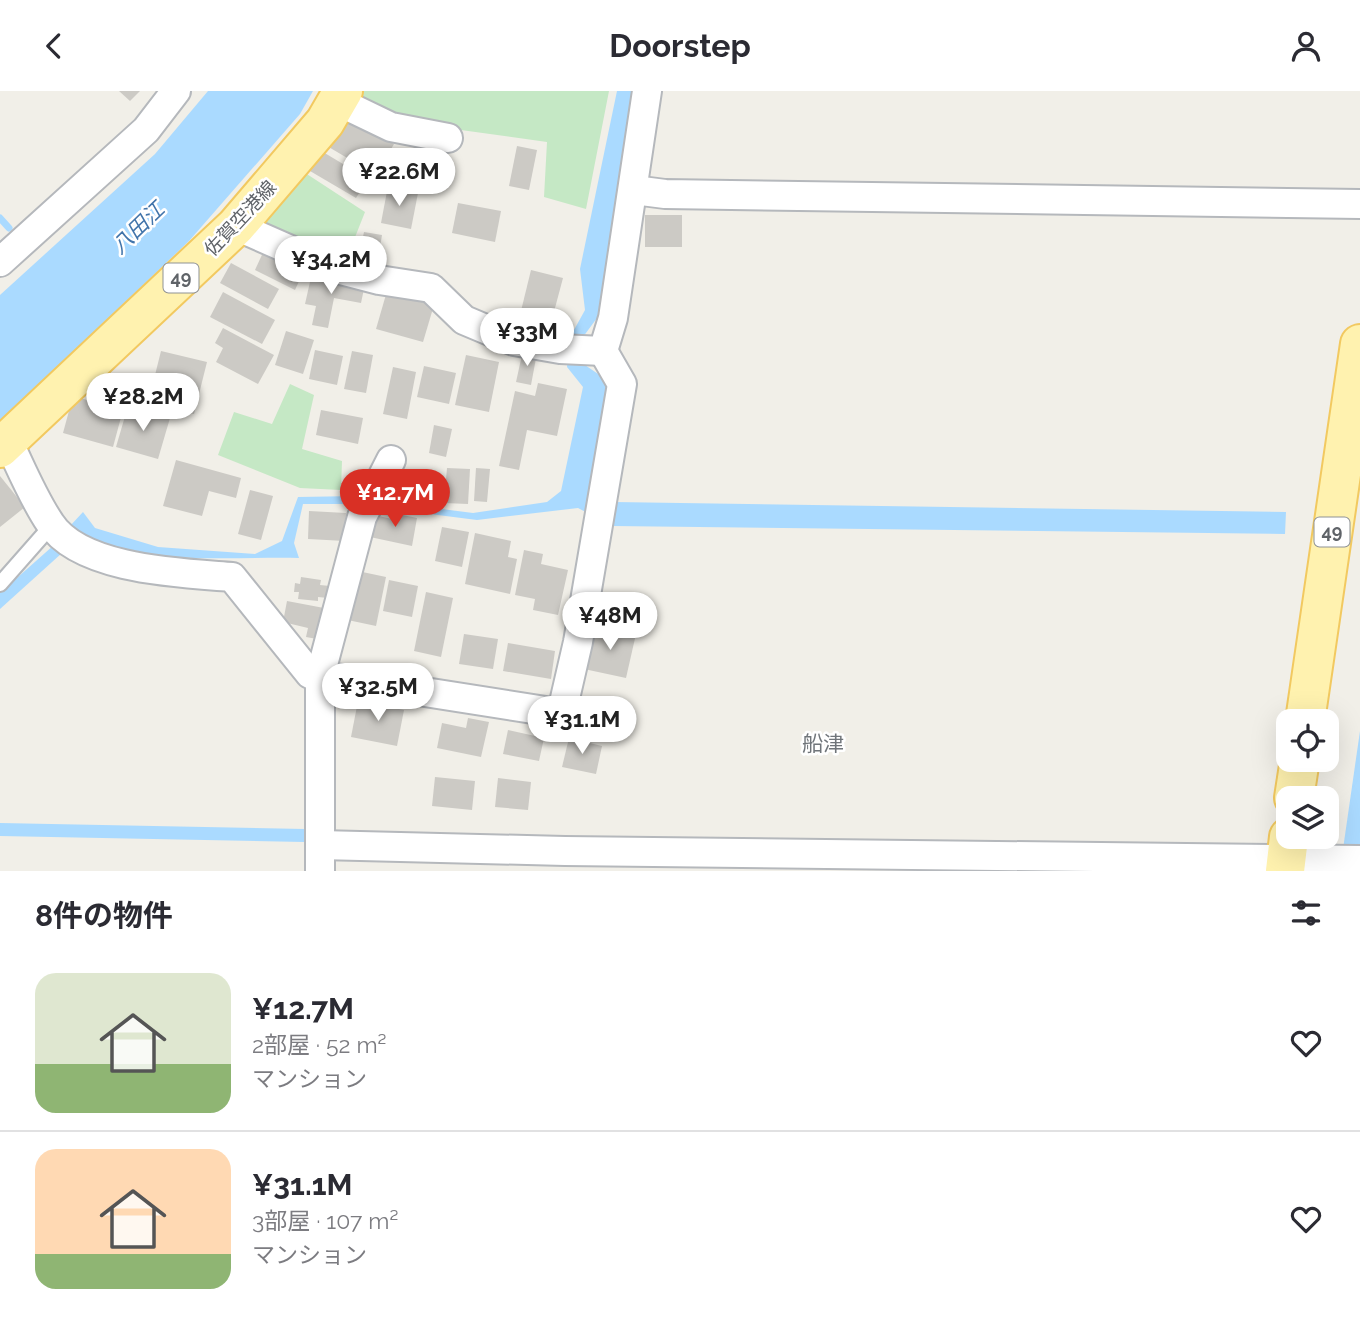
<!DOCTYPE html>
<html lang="ja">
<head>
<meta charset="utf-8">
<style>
	:root { --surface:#fff; --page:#f2f2f3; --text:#2b2b33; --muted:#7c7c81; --line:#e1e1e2; --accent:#d93025 }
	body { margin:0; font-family:Raleway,"Noto Sans JP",sans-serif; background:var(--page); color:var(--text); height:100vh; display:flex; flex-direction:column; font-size:26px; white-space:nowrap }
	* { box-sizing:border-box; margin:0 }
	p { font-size:23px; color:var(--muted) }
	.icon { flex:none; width:38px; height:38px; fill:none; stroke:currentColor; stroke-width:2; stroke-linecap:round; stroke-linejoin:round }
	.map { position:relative; height:780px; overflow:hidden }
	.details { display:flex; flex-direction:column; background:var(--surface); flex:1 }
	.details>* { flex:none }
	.controls { position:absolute; left:1276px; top:618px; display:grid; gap:14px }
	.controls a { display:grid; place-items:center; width:63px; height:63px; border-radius:14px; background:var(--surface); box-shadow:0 7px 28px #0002; font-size:35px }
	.price { position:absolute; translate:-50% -60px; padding:0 16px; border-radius:24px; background:#fff; color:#222; font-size:23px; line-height:46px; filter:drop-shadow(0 2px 4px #0008) }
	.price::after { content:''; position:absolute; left:50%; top:42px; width:21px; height:16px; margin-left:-10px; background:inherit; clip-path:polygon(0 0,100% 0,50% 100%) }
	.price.active { background:var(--accent); color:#fff }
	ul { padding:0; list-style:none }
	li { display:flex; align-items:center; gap:21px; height:175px; padding:0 35px }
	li+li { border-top:2px solid var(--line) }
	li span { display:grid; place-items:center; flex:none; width:196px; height:140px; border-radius:21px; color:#555 }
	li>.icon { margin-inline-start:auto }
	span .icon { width:84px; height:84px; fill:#fffc; stroke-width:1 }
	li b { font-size:30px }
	h2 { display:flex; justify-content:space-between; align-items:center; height:84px; padding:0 35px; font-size:30px }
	header { display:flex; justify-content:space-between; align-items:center; height:91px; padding:0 35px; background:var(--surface); font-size:32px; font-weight:700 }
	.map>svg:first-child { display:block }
</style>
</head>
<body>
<header><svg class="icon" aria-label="back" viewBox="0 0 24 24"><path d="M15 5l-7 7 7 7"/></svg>Doorstep<svg class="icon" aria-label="person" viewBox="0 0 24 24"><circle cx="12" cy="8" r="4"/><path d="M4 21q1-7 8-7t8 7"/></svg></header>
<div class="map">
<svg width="1360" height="780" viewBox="0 0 1360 780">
	<rect width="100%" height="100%" fill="#f1efe8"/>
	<g fill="#c5e8c5">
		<path d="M350,0H609L586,118L544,106L547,51L439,36L349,7Z"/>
		<path d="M293,74L365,121L344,174L245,131Z"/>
		<path d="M290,293L314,304L302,358L342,370L341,399L300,397L218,364L234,321L272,333Z"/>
	</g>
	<g fill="#aadaff">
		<path d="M208,0H313L300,23L189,150L0,331V204L155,63Z"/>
		<path d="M617,0H635L600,223L580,250L579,270L607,289L614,411L1286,421L1285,443L612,435L578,417L477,429L375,416L379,410L473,422L547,411L561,400L583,296L567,276L569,248L585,219L580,178Z"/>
		<path d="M358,405L355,413H303L294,452L299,467C230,465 127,478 70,435L83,421L95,437L158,456L255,463L282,450L298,406Z"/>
		<path d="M54,454L62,462L0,518V502Z"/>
		<path d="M1360,640V780L1343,758Z"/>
		<path d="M0,732L305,738L304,751L0,745Z"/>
	</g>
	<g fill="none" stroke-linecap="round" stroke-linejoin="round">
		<path stroke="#aadaff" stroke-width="7" d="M0,127L9,137"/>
	</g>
	<g fill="#cccac5">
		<path d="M119,0H140L130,10Z"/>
		<path d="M345,24L394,53L376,84L327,55Z"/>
		<path d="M414,55L433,59L427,86L408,82Z"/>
		<path d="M517,55L537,59L529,99L509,95Z"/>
		<path d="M323,61L368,88L356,107L310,80Z"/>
		<path d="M388,95L418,102L411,138L381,132Z"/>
		<path d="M458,112L501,120L495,151L452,142Z"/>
		<rect x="645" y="124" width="37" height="32"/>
		<path d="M364,141L382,144L378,168L359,164Z"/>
		<path d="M266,155L306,175L295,199L255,179Z"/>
		<path d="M231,172L279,198L268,218L220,192Z"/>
		<path d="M531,179L563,187L551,232L520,224Z"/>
		<path d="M312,182L365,193L361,212L334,207L328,237L312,234L316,215L305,213Z"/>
		<path d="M387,200L434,214L423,251L376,238Z"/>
		<path d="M223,201L275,229L262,253L210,226Z"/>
		<path d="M223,237L274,264L258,293L216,271L223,257L215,252Z"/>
		<path d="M286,240L314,249L303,283L275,274Z"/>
		<path d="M315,259L343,265L337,294L309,288Z"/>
		<path d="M523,259L537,262L531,294L516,291Z"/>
		<path d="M161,260L207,271L194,323L176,319L183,291L155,284Z"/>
		<path d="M352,260L373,264L366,302L344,298Z"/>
		<path d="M466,264L499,271L489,321L455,314Z"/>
		<path d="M424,275L456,282L449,313L417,306Z"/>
		<path d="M393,276L416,281L407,328L383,323Z"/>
		<path d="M538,292L567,298L557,345L527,339L519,379L499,375L515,300L535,305Z"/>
		<path d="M73,305L123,319L113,356L63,342Z"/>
		<path d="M128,315L170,327L158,368L116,356Z"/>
		<path d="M321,319L363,327L358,353L316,344Z"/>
		<path d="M434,334L452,338L446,366L429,362Z"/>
		<path d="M176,369L241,387L236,407L209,400L202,425L163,415Z"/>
		<path d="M447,377L470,378L468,413L444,412Z"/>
		<path d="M476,377L490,378L487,411L474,410Z"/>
		<path d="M0,385L25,416L0,436Z"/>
		<path d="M250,399L273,405L261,449L238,443Z"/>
		<path d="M309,420L346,422L345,450L308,448Z"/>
		<path d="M393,422L417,427L412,455L370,446L374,424L392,428Z"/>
		<path d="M442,436L469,441L462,476L435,470Z"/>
		<path d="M475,442L511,450L508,466L517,468L510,503L465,493Z"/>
		<path d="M524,459L543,463L541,473L568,479L558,524L533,519L535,508L515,504Z"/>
		<path d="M353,479L386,486L376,535L343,528Z"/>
		<path d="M301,486L321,489L320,494L330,495L328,507L318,506V510L298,508L299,501H294L295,492L300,493Z"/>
		<path d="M389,489L418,495L412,526L383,520Z"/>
		<path d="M426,501L453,507L441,566L414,560Z"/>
		<path d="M287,510L324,517L317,548L306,546L308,537L283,531Z"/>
		<path d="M593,535L636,543L626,587L584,578Z"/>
		<path d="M464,543L498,548L493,578L459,573Z"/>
		<path d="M508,552L555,560L551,588L503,580Z"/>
		<path d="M358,610L404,619L397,655L351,646Z"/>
		<path d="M468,627L489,631L481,666L437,657L442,632L466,637Z"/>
		<path d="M508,639L544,647L539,670L503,663Z"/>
		<path d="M569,647L602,655L596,683L562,676Z"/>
		<path d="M435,686L475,690L472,719L432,715Z"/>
		<path d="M498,687L531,691L528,719L495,716Z"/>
	</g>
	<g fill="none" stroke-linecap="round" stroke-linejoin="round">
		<g stroke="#b5b8bc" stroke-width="18">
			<path id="lane" d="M0,493L51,435"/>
		</g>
		<g stroke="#b5b8bc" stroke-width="32">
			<g id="street">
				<path d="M339,11L391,36L448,47"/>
				<path d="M634,99L665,103L1360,113"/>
				<path d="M236,135L329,176L379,189L431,197L464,229L514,250L560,258L603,260L613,227L647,0"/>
				<path d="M0,171L146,39L176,0"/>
				<path d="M8,350C21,377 33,407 50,432C80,479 182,482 232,486L310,583L552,621L563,616L578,551L622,293L603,260"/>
				<path d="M320,754L565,760L1360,769"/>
				<path d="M320,780V585L362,426L391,369"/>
			</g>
		</g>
		<g stroke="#f2c960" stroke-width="42">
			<g id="primary">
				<path d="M0,357L236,135L325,31L343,0"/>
				<path d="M1305,630L1360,253"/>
				<path d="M1294,707L1300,668"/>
				<path d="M1285,780L1289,746"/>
			</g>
		</g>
		<use href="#lane" stroke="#fff" stroke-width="14"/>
		<use href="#street" stroke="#fff" stroke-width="28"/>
		<use href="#primary" stroke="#fff2af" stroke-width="38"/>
	</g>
	<g text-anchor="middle" stroke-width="5" stroke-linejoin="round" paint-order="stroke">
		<g fill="#fff" stroke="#8f9295" stroke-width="2">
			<rect x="163.5" y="172.5" width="35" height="29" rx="5"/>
			<rect x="1314.5" y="426.5" width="35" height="29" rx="5"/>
		</g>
		<g font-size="18" font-weight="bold" fill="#5f6368">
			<text x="181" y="193">49</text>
			<text x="1332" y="447">49</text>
		</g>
		<g font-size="19" fill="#5f6368" stroke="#fff">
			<text transform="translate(240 127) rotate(-47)" y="7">佐賀空港線</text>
		</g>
		<g font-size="21" font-style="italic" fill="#4174aa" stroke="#fff">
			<text transform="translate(138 137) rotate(-44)" y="7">八田江</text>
		</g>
		<g font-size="21" fill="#70757a" stroke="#fff">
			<text x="823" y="660">船津</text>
		</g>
	</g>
</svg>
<div class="controls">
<a><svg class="icon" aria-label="locate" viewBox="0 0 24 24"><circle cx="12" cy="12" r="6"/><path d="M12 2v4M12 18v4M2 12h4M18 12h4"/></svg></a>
<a><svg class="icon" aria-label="layers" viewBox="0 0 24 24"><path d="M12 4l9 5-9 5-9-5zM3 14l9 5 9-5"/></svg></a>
</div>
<b class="price" style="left:399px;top:117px">¥22.6M</b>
<b class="price" style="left:331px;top:205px">¥34.2M</b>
<b class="price" style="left:527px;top:277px">¥33M</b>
<b class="price" style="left:143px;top:342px">¥28.2M</b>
<b class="price active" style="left:395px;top:438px">¥12.7M</b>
<b class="price" style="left:610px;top:561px">¥48M</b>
<b class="price" style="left:378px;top:632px">¥32.5M</b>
<b class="price" style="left:582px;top:665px">¥31.1M</b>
</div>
<section class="details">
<h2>8件の物件<svg class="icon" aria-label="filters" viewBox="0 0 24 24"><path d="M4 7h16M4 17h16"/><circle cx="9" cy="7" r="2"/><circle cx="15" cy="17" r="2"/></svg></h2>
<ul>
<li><span style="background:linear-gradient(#dfe7d0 65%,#8fb573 0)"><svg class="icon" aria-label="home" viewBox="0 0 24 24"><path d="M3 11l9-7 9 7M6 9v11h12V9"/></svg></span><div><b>¥12.7M</b><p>2部屋 · 52 m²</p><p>マンション</p></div><svg class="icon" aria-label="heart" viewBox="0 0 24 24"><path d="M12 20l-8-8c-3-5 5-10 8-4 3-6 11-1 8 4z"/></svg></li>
<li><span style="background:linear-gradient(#ffd9b3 75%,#8fb573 0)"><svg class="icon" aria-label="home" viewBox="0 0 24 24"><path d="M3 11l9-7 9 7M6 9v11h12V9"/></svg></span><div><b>¥31.1M</b><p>3部屋 · 107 m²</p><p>マンション</p></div><svg class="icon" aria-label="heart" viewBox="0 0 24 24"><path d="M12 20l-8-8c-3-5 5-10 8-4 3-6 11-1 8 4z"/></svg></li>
</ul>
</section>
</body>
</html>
